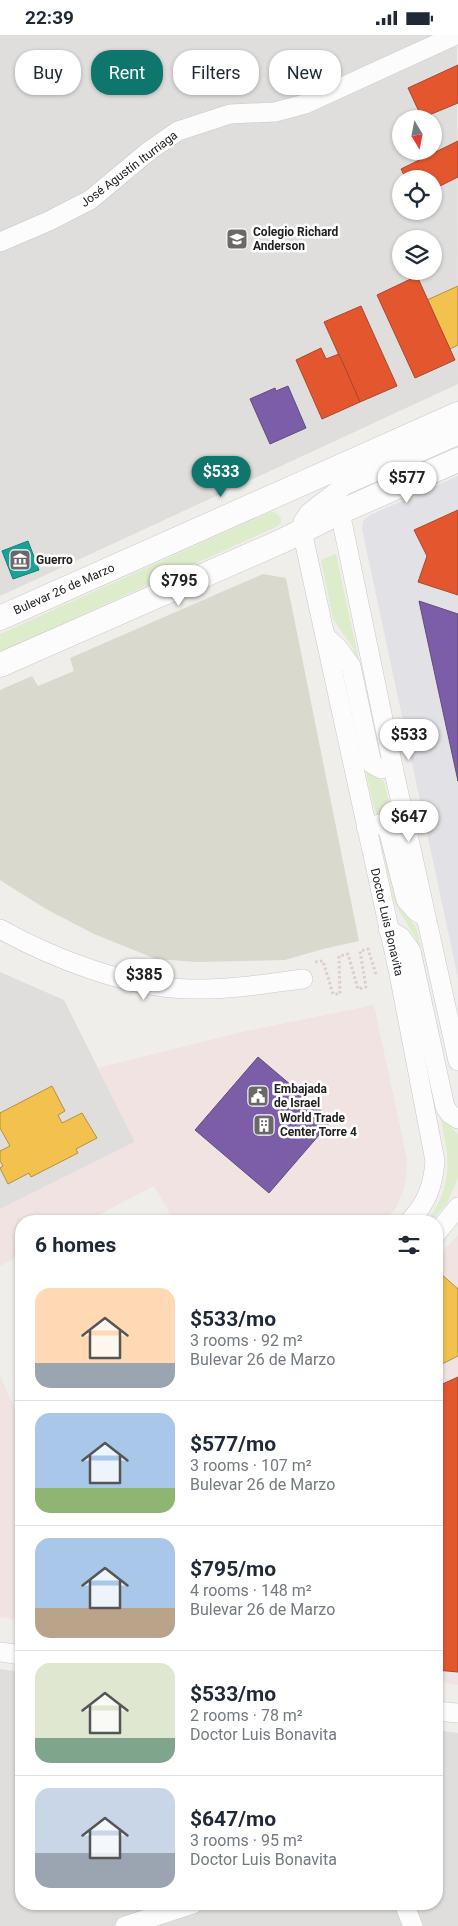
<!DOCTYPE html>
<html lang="en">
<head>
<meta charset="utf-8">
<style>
	:root { --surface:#fff; --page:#f6f6f7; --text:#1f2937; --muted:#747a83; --line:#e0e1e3; --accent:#0f766e }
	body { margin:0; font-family:Roboto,sans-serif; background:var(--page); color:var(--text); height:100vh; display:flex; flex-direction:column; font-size:19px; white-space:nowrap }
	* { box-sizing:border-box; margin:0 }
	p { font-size:16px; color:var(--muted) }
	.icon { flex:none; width:28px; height:28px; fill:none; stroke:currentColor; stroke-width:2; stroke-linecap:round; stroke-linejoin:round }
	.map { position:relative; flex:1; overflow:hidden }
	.drawer { position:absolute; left:15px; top:1180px; width:428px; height:695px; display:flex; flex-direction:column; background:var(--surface); border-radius:20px; box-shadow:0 1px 4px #0004 }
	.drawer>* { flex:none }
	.banner { position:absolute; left:15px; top:15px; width:429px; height:45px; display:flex; gap:10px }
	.needle { width:32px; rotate:170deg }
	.buttons { position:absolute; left:392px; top:75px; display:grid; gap:10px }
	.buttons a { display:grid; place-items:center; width:50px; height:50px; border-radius:50%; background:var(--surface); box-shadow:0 1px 4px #0004; font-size:25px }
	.price { position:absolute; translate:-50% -42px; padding:0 11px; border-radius:18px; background:#fff; color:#222; font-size:16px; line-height:32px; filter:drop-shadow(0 1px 2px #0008) }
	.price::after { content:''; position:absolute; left:50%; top:30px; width:15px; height:11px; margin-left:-8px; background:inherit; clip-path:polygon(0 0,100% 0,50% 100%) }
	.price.current { background:var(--accent); color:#fff }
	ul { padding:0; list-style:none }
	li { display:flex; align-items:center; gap:15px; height:125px; padding:0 20px }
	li+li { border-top:1px solid var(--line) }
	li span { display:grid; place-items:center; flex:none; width:140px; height:100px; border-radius:15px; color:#555 }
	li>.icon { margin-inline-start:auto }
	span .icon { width:60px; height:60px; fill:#fffc; stroke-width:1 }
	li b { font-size:21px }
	h2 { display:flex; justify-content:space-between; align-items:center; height:60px; padding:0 20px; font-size:21px }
	.tag { padding:0 18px; border-radius:20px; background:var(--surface); box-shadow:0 1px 4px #0004; font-size:18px; line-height:45px }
	.tag.current { background:var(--accent); color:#fff }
	.status { display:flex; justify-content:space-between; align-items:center; height:35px; padding:0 25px; background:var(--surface); direction:ltr }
	.status svg { height:14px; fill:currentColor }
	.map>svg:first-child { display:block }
</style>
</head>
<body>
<div class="status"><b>22:39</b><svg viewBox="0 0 49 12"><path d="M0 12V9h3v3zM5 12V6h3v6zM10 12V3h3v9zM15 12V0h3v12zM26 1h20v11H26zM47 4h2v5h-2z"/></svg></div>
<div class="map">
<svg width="458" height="1891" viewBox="0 0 458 1891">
	<rect width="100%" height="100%" fill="#f0eeeb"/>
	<g fill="#dfdedc" fill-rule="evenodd">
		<path d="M0,0H457L458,349L0,561ZM401,84H434V116H401ZM401,144H434V176H401ZM401,204H434V236H401Z"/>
		<path d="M0,937L64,965L135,1107L0,1174Z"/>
		<path d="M0,1634L21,1637V1869H436V1695L458,1698V1891H0Z"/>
	</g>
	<g fill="#f1e3e1">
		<path d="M374,970L407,1124L406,1141L403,1157L396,1173L384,1186H174L154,1151L87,1186H21V1220L0,1231V1174L135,1107L98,1033L246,996Z"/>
		<path d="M458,1200V1650L436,1647V1223Z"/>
		<path d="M0,1341L21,1386V1585L0,1582Z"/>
	</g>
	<path fill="#d9d9cd" d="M263,539L286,543L359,906L323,914L285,925L197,927L156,924L94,899L46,874L0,845V655L32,641L38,651L74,636L70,623Z"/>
	<g fill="#ddeccb">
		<path d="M270,477H275L281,483V488L276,492L0,617V599Z"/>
		<path d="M336,519L379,719H376L353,613L333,584L321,525Z"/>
		<path d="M364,729L372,740L384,746L394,790L377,780L375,776Z"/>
		<path d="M384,802L400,867L417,895L452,1060L449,1061L415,902L395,869L380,803Z"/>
		<path d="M438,1072L444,1085L458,1099V1143L447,1168L431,1186H427C457,1148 448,1116 438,1072Z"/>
	</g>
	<path fill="#e2e1e5" d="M458,441V475L414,496L427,521L418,547L458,560V579L419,566L458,746V943L362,494L363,486L370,480Z"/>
	<g fill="#f2c14e" stroke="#b49141">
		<path d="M458,251V310L450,314L427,265Z"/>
		<path d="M52,1051L65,1076L58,1080L62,1088L82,1078L97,1103L76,1114L78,1118L31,1142L29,1138L8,1149L0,1133L3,1131L0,1126V1116L10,1111L0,1093V1078Z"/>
		<path d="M440,1238L458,1254V1321L436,1332V1242Z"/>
	</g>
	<g fill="#e4572e" stroke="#aa472a">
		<path d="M458,30V68L422,83L408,53Z"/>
		<path d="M458,106V142L434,154V144H406L401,134Z"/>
		<path d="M417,241L455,325L415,343L377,260Z"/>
		<path d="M361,271L397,351L360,367L324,287Z"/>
		<path d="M321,313L326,324L339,319L360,367L322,384L296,325Z"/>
		<path d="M458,475V560L418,547L427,521L414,495Z"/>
		<path d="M458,1342V1637L436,1635V1352Z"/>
	</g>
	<g fill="#7b5ea7" stroke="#604c7f">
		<path d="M288,351L306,393L270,409L250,364L275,353L276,356Z"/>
		<path d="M419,566L458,579V746Z"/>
		<path d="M258,1022L332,1085L269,1158L195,1095Z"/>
	</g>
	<path fill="#17a398" stroke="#1a7c75" d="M28,506L39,535L13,544L2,516Z"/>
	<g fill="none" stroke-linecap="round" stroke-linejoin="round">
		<g stroke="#c9c8c7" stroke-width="20">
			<g id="minor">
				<path d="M0,207L49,186L90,165L149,116L178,96L230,79L275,77L305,69L456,0"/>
				<path d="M334,466L340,477L393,732L458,1026"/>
				<path d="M326,602L338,613L351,631L372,729L381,734L393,732"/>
				<path d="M366,792L380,789L388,794L406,865L416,876L426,882"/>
				<path d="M0,894C52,923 129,953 189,954C227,955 265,949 303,944"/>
				<path d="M388,894L401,902L411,916L445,1072L450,1079L458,1084"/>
				<path d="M410,1186C427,1167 433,1151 435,1126L399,939L302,496L303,487L309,478L345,450L458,400"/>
				<path d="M436,1199L458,1172"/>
				<path d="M0,1617L21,1620"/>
				<path d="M436,1676L458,1678"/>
				<path d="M404,1869L413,1891"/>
				<path d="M125,1891L193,1869"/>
			</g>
		</g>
		<g stroke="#c9c8c7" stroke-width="25">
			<g id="tertiary">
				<path d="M0,583L458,379"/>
				<path d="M0,630L282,506L340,477L458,425"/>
			</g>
		</g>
		<path stroke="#dccecd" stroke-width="3" stroke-dasharray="2.5 2.5" stroke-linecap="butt" d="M315,927L323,926L333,959H340L339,921L348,919L358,954L366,952L360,916L368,914L376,939"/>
		<use href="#minor" stroke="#fdfcfc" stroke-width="19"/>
		<use href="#tertiary" stroke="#fdfcfc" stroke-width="24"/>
	</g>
	<defs>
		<g id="school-square" transform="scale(1.125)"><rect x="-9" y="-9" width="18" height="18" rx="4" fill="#6a6968" stroke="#fff"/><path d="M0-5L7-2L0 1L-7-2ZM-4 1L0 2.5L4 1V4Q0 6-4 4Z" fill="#fff"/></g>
		<g id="museum-square" transform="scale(1.125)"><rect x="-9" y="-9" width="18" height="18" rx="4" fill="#6a6968" stroke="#fff"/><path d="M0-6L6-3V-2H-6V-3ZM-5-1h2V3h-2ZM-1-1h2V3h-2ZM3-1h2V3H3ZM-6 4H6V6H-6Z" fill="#fff"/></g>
		<g id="civic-square" transform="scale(1.125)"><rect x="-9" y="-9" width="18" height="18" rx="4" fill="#6a6968" stroke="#fff"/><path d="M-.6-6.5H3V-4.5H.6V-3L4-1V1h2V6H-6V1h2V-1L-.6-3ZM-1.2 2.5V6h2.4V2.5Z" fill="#fff"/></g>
		<g id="building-square" transform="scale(1.125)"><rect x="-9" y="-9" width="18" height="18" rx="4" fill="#6a6968" stroke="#fff"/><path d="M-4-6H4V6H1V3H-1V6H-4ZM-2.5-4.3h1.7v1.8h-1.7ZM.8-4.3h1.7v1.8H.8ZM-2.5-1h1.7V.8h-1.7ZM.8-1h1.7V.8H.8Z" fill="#fff"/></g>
	</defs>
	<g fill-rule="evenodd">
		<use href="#school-square" x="237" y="204"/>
		<use href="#museum-square" x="20" y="525"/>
		<use href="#civic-square" x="258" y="1061"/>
		<use href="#building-square" x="264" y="1090"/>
	</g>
	<g text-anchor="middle" stroke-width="5" stroke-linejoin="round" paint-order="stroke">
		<g font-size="12" fill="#222" stroke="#fff">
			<text transform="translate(129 134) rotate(-37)" y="4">José Agustín Iturriaga</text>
			<text transform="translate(64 554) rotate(-24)" y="4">Bulevar 26 de Marzo</text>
			<text transform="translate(387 887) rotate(77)" y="4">Doctor Luis Bonavita</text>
		</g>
		<g font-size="12" font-weight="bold" fill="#222" stroke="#fff" text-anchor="start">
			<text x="253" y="201">Colegio Richard<tspan x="253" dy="14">Anderson</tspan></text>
			<text x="36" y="529">Guerro</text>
			<text x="274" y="1058">Embajada<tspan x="274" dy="14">de Israel</tspan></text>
			<text x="280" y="1087">World Trade<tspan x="280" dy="14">Center Torre 4</tspan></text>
		</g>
	</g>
</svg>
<div class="buttons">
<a><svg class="needle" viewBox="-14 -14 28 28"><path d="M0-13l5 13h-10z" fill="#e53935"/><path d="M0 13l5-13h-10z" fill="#747a83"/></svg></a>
<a><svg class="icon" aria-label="locate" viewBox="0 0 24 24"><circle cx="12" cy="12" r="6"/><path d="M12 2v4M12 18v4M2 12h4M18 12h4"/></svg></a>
<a><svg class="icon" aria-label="layers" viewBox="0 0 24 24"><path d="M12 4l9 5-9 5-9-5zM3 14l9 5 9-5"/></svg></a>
</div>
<b class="price current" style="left:221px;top:463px">$533</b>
<b class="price" style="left:407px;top:469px">$577</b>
<b class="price" style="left:179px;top:572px">$795</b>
<b class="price" style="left:409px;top:726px">$533</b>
<b class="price" style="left:409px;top:808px">$647</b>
<b class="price" style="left:144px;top:966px">$385</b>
<div class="banner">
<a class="tag">Buy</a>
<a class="tag current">Rent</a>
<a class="tag">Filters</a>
<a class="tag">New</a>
</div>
<section class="drawer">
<h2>6 homes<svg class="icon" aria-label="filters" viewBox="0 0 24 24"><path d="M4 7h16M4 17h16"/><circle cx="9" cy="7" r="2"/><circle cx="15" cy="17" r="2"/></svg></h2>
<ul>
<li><span style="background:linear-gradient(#ffd9b3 75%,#9aa5b1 0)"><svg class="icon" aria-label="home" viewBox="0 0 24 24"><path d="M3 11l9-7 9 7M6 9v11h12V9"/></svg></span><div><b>$533/mo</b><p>3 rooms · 92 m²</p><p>Bulevar 26 de Marzo</p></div></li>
<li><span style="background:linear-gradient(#a9c7e8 75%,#8fb573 0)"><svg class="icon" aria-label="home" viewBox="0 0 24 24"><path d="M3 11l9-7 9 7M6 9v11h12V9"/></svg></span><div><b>$577/mo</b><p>3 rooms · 107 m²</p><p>Bulevar 26 de Marzo</p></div></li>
<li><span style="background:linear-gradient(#a9c7e8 70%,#b9a48a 0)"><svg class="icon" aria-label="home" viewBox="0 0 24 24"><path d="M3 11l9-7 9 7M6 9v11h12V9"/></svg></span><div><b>$795/mo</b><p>4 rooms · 148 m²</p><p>Bulevar 26 de Marzo</p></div></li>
<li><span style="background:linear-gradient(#dfe7d0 75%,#7fa58c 0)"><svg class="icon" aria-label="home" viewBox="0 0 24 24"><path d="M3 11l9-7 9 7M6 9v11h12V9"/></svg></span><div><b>$533/mo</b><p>2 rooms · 78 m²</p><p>Doctor Luis Bonavita</p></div></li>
<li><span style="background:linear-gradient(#c9d6e8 65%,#9aa5b1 0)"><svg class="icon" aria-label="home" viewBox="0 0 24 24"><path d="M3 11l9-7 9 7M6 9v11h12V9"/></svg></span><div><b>$647/mo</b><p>3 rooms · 95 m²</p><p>Doctor Luis Bonavita</p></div></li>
</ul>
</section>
</div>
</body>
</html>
